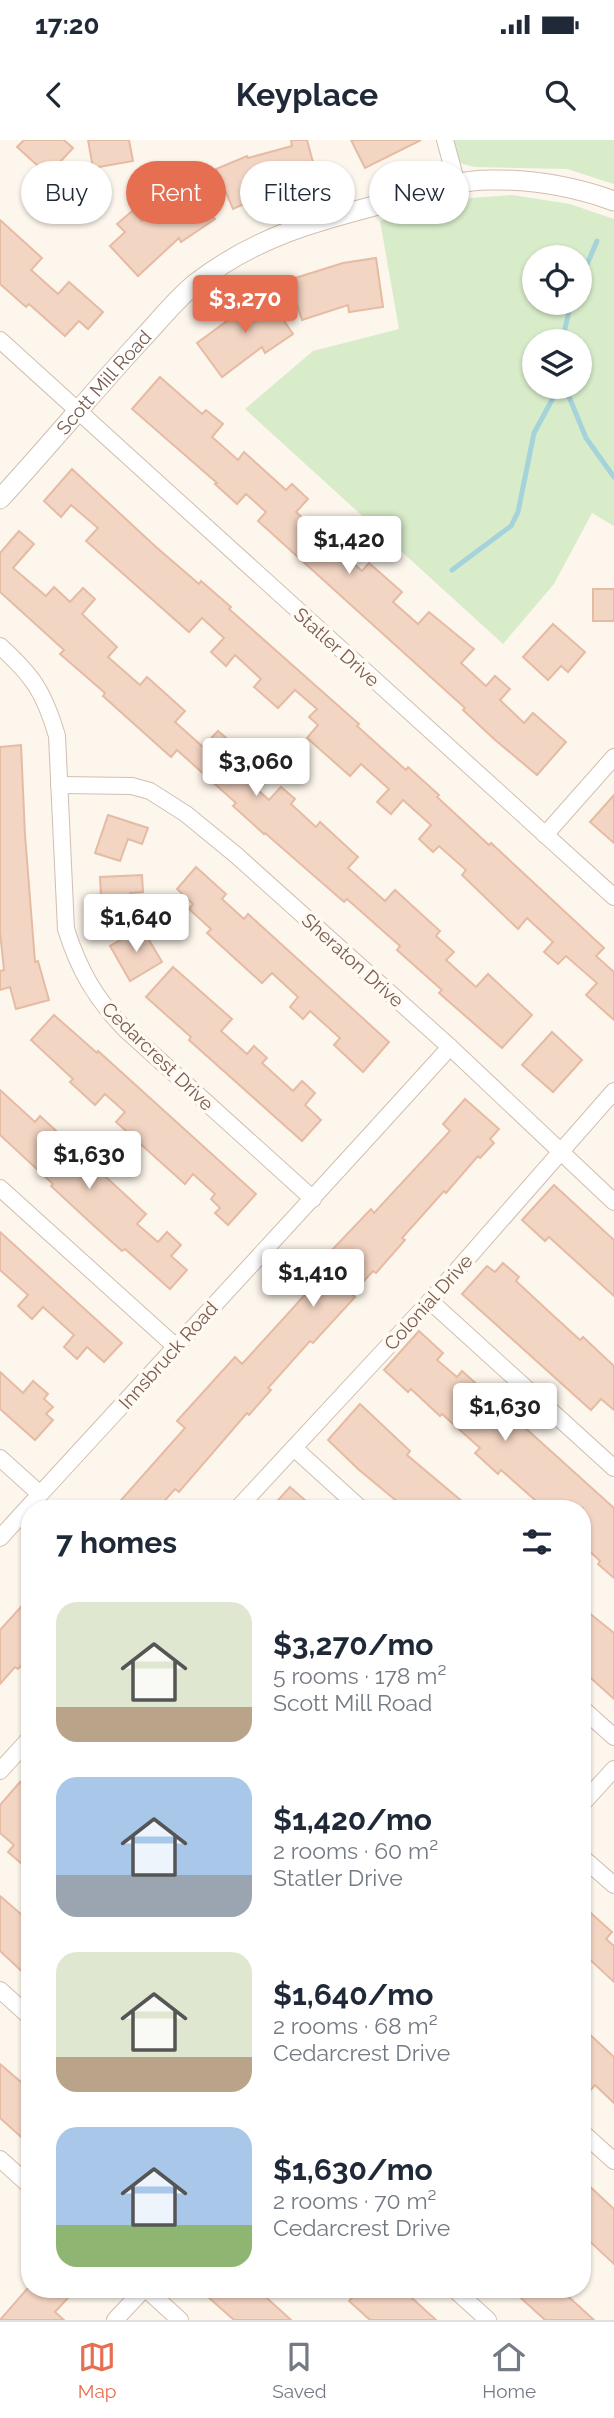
<!DOCTYPE html>
<html lang="en">
<head>
<meta charset="utf-8">
<style>
	:root { --surface:#fff; --page:#f2f2f3; --text:#1f2937; --muted:#747a83; --line:#e0e1e3; --accent:#e76f51 }
	body { margin:0; font-family:Raleway,sans-serif; background:var(--page); color:var(--text); height:100vh; display:flex; flex-direction:column; font-size:26px; white-space:nowrap }
	* { box-sizing:border-box; margin:0 }
	p { font-size:23px; color:var(--muted) }
	.icon { flex:none; width:38px; height:38px; fill:none; stroke:currentColor; stroke-width:2; stroke-linecap:round; stroke-linejoin:round }
	.map { position:relative; flex:1; overflow:hidden }
	.panel { position:absolute; left:21px; top:1360px; width:570px; height:798px; display:flex; flex-direction:column; background:var(--surface); border-radius:28px; box-shadow:0 2px 5px #0004 }
	.panel>* { flex:none }
	.guide { position:absolute; left:21px; top:21px; width:572px; height:63px; display:flex; gap:14px }
	.controls { position:absolute; left:522px; top:105px; display:grid; gap:14px }
	.controls a { display:grid; place-items:center; width:70px; height:70px; border-radius:50%; background:var(--surface); box-shadow:0 2px 5px #0004; font-size:35px }
	.price { position:absolute; translate:-50% -60px; padding:0 16px; border-radius:7px; background:#fff; color:#222; font-size:23px; line-height:46px; filter:drop-shadow(0 2px 4px #0008) }
	.price::after { content:''; position:absolute; left:50%; top:42px; width:21px; height:16px; margin-left:-10px; background:inherit; clip-path:polygon(0 0,100% 0,50% 100%) }
	.price.active { background:var(--accent); color:#fff }
	ul { padding:0; list-style:none }
	li { display:flex; align-items:center; gap:21px; height:175px; padding:0 35px }
	li span { display:grid; place-items:center; flex:none; width:196px; height:140px; border-radius:21px; color:#555 }
	li>.icon { margin-inline-start:auto }
	span .icon { width:84px; height:84px; fill:#fffc; stroke-width:1 }
	li b { font-size:30px }
	h2 { display:flex; justify-content:space-between; align-items:center; height:84px; padding:0 35px; font-size:30px }
	.tag { padding:0 24px; border-radius:32px; background:var(--surface); box-shadow:0 2px 5px #0004; font-size:24px; line-height:63px }
	.tag.active { background:var(--accent); color:#fff }
	.status { display:flex; justify-content:space-between; align-items:center; height:49px; padding:0 35px; background:var(--surface); direction:ltr }
	.status svg { height:19px; fill:currentColor }
	header { display:flex; justify-content:space-between; align-items:center; height:91px; padding:0 35px; background:var(--surface); font-size:32px; font-weight:700 }
	.menu { display:flex; justify-content:space-around; align-items:center; height:98px; border-top:2px solid var(--line); background:var(--surface); font-size:19px; color:var(--muted) }
	.menu a { display:grid; justify-items:center; gap:4px }
	.menu .active { color:var(--accent) }
	.map>svg:first-child { display:block }
</style>
</head>
<body>
<div class="status"><b>17:20</b><svg viewBox="0 0 49 12"><path d="M0 12V9h3v3zM5 12V6h3v6zM10 12V3h3v9zM15 12V0h3v12zM26 1h20v11H26zM47 4h2v5h-2z"/></svg></div>
<header><svg class="icon" aria-label="back" viewBox="0 0 24 24"><path d="M15 5l-7 7 7 7"/></svg>Keyplace<svg class="icon" aria-label="search" viewBox="0 0 24 24"><circle cx="10" cy="10" r="6"/><path d="M15 15l6 6"/></svg></header>
<div class="map">
<svg width="614" height="2180" viewBox="0 0 614 2180">
	<rect width="100%" height="100%" fill="#fdf6ec"/>
	<g fill="#d8ecc9" fill-rule="evenodd">
		<path d="M453,0H614V44L567,29L474,27L460,23Z"/>
		<path d="M512,55L570,64L614,79V386L592,373L554,444L503,504L245,269L313,211L399,189L380,81L453,59ZM534,117H579V163H534ZM534,201H579V247H534Z"/>
	</g>
	<g fill="none" stroke-linecap="round" stroke-linejoin="round">
		<g stroke="#a5d3da" stroke-width="5">
			<path d="M579,143L597,101"/>
			<path d="M562,201L571,163"/>
			<path d="M565,247L586,298L614,337"/>
			<path d="M452,430L511,386L518,372L534,293L559,247"/>
		</g>
	</g>
	<g fill="#f3d5c3" stroke="#e6bba3" stroke-width="2">
		<path d="M24,0H64L73,8L48,35L17,7Z"/>
		<path d="M88,0H129L133,21L93,28Z"/>
		<path d="M291,0H307L317,37L263,52L264,55L233,69L216,29L247,16L248,18L292,6Z"/>
		<path d="M351,0H421L365,28Z"/>
		<path d="M194,47L215,79L181,102L179,98L138,136L110,106L125,92L117,84L132,71L142,81Z"/>
		<path d="M0,80L42,118L31,130L58,154L69,142L103,172L88,189L79,181L65,196L29,164L26,167L0,144Z"/>
		<path d="M376,118L383,167L349,172L348,165L302,180L289,140L343,123Z"/>
		<path d="M265,153L293,194L265,213L262,207L222,237L197,203Z"/>
		<path d="M160,237L202,274L206,270L223,284L212,297L238,320L244,312L286,350L292,344L308,359L296,372L320,393L331,381L346,394L335,407L362,431L369,423L402,452L393,462L418,484L429,472L474,509L461,523L486,546L495,536L510,549L500,560L524,583L533,573L566,602L537,635L494,599L463,570L465,568L258,381L266,372L246,354L237,364L215,344L217,343L132,269Z"/>
		<path d="M72,329L156,407L199,444L201,441L231,467L229,469L359,584L357,586L406,630L408,627L439,655L437,657L489,705L491,703L604,808L596,816L614,832V880L586,855L597,843L566,816L558,824L544,812L553,802L527,778L518,789L462,735L466,730L439,706L433,712L419,699L431,685L403,660L391,674L377,662L389,649L361,624L350,636L307,598L318,585L309,577L317,569L295,550L278,568L254,547L261,539L235,515L226,526L211,512L224,498L202,478L189,492L86,401L98,388L71,365L61,377L44,361Z"/>
		<path d="M19,391L34,404L13,428L46,456L54,447L70,462L83,448L95,459L82,474L117,507L108,517L140,545L147,537L185,571L175,582L203,607L218,591L231,602L221,613L237,628L236,630L269,660L281,647L295,659L291,664L316,687L320,682L358,717L348,728L385,761L395,750L440,791L436,796L454,812L446,820L476,847L488,834L532,875L502,908L439,853L442,850L397,810L400,806L347,759L344,762L265,693L264,694L233,666L236,663L177,610L171,617L103,556L105,553L60,514L64,510L0,452V413Z"/>
		<rect x="593" y="449" width="21" height="32"/>
		<path d="M553,484L585,512L568,532L561,526L548,540L523,517Z"/>
		<path d="M21,605L25,695L35,822L38,821L49,860L16,869L10,847L0,850V831L4,830L0,792V607Z"/>
		<path d="M614,655V703L590,682Z"/>
		<path d="M108,675L148,688L142,704L128,699L120,721L95,713Z"/>
		<path d="M196,727L226,754L222,759L244,779L248,774L389,902L363,932L334,905L340,898L310,871L303,879L290,867L298,857L272,833L262,843L207,793L211,789L189,769L193,764L177,749Z"/>
		<path d="M142,735L143,752L130,753L131,774L102,776L100,737Z"/>
		<path d="M142,788L162,822L130,841L110,806Z"/>
		<path d="M173,827L232,879L221,891L247,914L254,906L267,918L262,923L293,951L302,941L315,953L305,965L321,980L302,1001L189,900L191,897L146,857Z"/>
		<path d="M54,875L97,913L98,911L256,1054L228,1085L215,1073L220,1068L211,1059L215,1054L193,1034L185,1044L116,982L125,972L105,954L95,965L70,942L73,939L31,900Z"/>
		<path d="M552,892L582,920L553,952L522,925Z"/>
		<path d="M0,950L35,982L40,976L146,1074L137,1084L158,1102L167,1092L181,1105L171,1116L187,1130L170,1149L125,1109L122,1111L92,1084L51,1046L53,1044L0,995Z"/>
		<path d="M465,959L499,989L490,999L494,1003L480,1018L478,1016L446,1053L444,1051L402,1098L405,1100L376,1133L373,1131L352,1154L355,1157L313,1203L310,1201L268,1248L271,1250L249,1275L247,1273L179,1352L175,1349L158,1368H114L185,1288L177,1281L235,1217L242,1224L284,1178L318,1140L310,1133L371,1069L374,1073L450,991L443,984Z"/>
		<path d="M554,1045L614,1100V1156L549,1097L545,1101L522,1080Z"/>
		<path d="M0,1092L122,1203L104,1222L87,1207L77,1219L64,1207L74,1195L43,1167L32,1179L18,1166L28,1155L0,1130Z"/>
		<path d="M503,1123L519,1137L516,1141L545,1168L580,1200L583,1197L614,1226V1270L601,1259L591,1270L462,1154L487,1126L495,1132Z"/>
		<path d="M419,1191L443,1213L437,1220L457,1237L462,1231L614,1368V1438L598,1424L600,1421L583,1405V1368H544L501,1330L498,1334L475,1313L480,1308L442,1274L440,1276L411,1249L408,1252L384,1230Z"/>
		<path d="M0,1232L23,1253L33,1241L48,1254L44,1259L53,1267L46,1274L53,1280L35,1300L0,1269Z"/>
		<path d="M360,1264L410,1311L407,1315L470,1368H405L358,1329L328,1300Z"/>
		<path d="M290,1347L314,1368H271Z"/>
		<path d="M30,1457V1516L18,1529L15,1527L0,1544V1490Z"/>
		<path d="M583,1468L614,1493V1559L583,1531Z"/>
		<path d="M20,1642L30,1651V1731L8,1712L14,1705L0,1693V1665Z"/>
		<path d="M0,1756L30,1782V1839L0,1811Z"/>
		<path d="M583,1766L612,1792L606,1799L614,1806V1842L583,1813Z"/>
		<path d="M583,1888L614,1917V1963L595,1945L583,1959Z"/>
		<path d="M0,1924L21,1942L30,1932V2005L0,1978Z"/>
		<path d="M583,2040L614,2069V2124L583,2095Z"/>
		<path d="M27,2149H76L55,2172L64,2180H0Z"/>
		<path d="M199,2149H257L291,2180H234Z"/>
		<path d="M360,2149H402L436,2180H370L349,2161Z"/>
		<path d="M511,2149H560L594,2180H545Z"/>
	</g>
	<g fill="none" stroke-linecap="round" stroke-linejoin="round">
		<g stroke="#d1beb0" stroke-width="18">
			<g id="minor">
				<path d="M445,0L457,44"/>
				<path d="M0,200L614,757"/>
				<path d="M0,506C33,536 44,552 57,596L66,789C79,830 95,858 125,889L313,1059"/>
				<path d="M59,645L132,646L150,651L186,674L236,715L450,907L614,1062"/>
				<path d="M545,695L614,617"/>
				<path d="M0,1048L175,1206"/>
				<path d="M430,1161L614,1328"/>
				<path d="M294,1308L360,1368"/>
				<path d="M0,1318L40,1354"/>
				<path d="M238,1368L430,1161L614,951"/>
				<path d="M0,1398C150,1234 301,1072 450,907"/>
				<path d="M583,1569L614,1597"/>
				<path d="M0,1631L30,1598"/>
				<path d="M583,1663L614,1629"/>
				<path d="M583,1718L614,1745"/>
				<path d="M0,1850L30,1877"/>
				<path d="M583,1993L614,2021"/>
				<path d="M0,2019L30,2046"/>
				<path d="M146,2149L180,2180"/>
				<path d="M454,2149L488,2180"/>
				<path d="M115,2180L144,2149"/>
			</g>
		</g>
		<g stroke="#d1beb0" stroke-width="21">
			<g id="tertiary">
				<path id="s1" d="M0,359C48,307 93,252 141,200C159,181 176,159 196,143C261,93 324,79 401,59C429,51 459,40 489,40C531,39 575,47 614,61"/>
			</g>
		</g>
		<use href="#minor" stroke="#fff" stroke-width="16"/>
		<use href="#tertiary" stroke="#fff" stroke-width="19"/>
	</g>
	<g text-anchor="middle" stroke-width="7" stroke-linejoin="round" paint-order="stroke">
		<g font-size="19" fill="#7a5c4d" stroke="#fffaf3">
			<text dy="7" stroke="none"><textPath href="#s1" startOffset="156">Scott Mill Road</textPath></text>
			<text transform="translate(337 507) rotate(42)" y="7">Statler Drive</text>
			<text transform="translate(353 820) rotate(42)" y="7">Sheraton Drive</text>
			<text transform="translate(158 916) rotate(44)" y="7">Cedarcrest Drive</text>
			<text transform="translate(428 1162) rotate(-48)" y="7">Colonial Drive</text>
			<text transform="translate(168 1215) rotate(-48)" y="7">Innsbruck Road</text>
		</g>
	</g>
</svg>
<div class="controls">
<a><svg class="icon" aria-label="locate" viewBox="0 0 24 24"><circle cx="12" cy="12" r="6"/><path d="M12 2v4M12 18v4M2 12h4M18 12h4"/></svg></a>
<a><svg class="icon" aria-label="layers" viewBox="0 0 24 24"><path d="M12 4l9 5-9 5-9-5zM3 14l9 5 9-5"/></svg></a>
</div>
<b class="price active" style="left:245px;top:195px">$3,270</b>
<b class="price" style="left:349px;top:436px">$1,420</b>
<b class="price" style="left:256px;top:658px">$3,060</b>
<b class="price" style="left:136px;top:814px">$1,640</b>
<b class="price" style="left:89px;top:1051px">$1,630</b>
<b class="price" style="left:313px;top:1169px">$1,410</b>
<b class="price" style="left:505px;top:1303px">$1,630</b>
<div class="guide">
<a class="tag">Buy</a>
<a class="tag active">Rent</a>
<a class="tag">Filters</a>
<a class="tag">New</a>
</div>
<section class="panel">
<h2>7 homes<svg class="icon" aria-label="filters" viewBox="0 0 24 24"><path d="M4 7h16M4 17h16"/><circle cx="9" cy="7" r="2"/><circle cx="15" cy="17" r="2"/></svg></h2>
<ul>
<li><span style="background:linear-gradient(#dfe7d0 75%,#b9a48a 0)"><svg class="icon" aria-label="home" viewBox="0 0 24 24"><path d="M3 11l9-7 9 7M6 9v11h12V9"/></svg></span><div><b>$3,270/mo</b><p>5 rooms · 178 m²</p><p>Scott Mill Road</p></div></li>
<li><span style="background:linear-gradient(#a9c7e8 70%,#9aa5b1 0)"><svg class="icon" aria-label="home" viewBox="0 0 24 24"><path d="M3 11l9-7 9 7M6 9v11h12V9"/></svg></span><div><b>$1,420/mo</b><p>2 rooms · 60 m²</p><p>Statler Drive</p></div></li>
<li><span style="background:linear-gradient(#dfe7d0 75%,#b9a48a 0)"><svg class="icon" aria-label="home" viewBox="0 0 24 24"><path d="M3 11l9-7 9 7M6 9v11h12V9"/></svg></span><div><b>$1,640/mo</b><p>2 rooms · 68 m²</p><p>Cedarcrest Drive</p></div></li>
<li><span style="background:linear-gradient(#a9c7e8 70%,#8fb573 0)"><svg class="icon" aria-label="home" viewBox="0 0 24 24"><path d="M3 11l9-7 9 7M6 9v11h12V9"/></svg></span><div><b>$1,630/mo</b><p>2 rooms · 70 m²</p><p>Cedarcrest Drive</p></div></li>
</ul>
</section>
</div>
<nav class="menu">
<a class="active"><svg class="icon" aria-label="map" viewBox="0 0 24 24"><path d="M3 6l6-2 6 2 6-2v14l-6 2-6-2-6 2zM9 4v14M15 6v14"/></svg>Map</a>
<a><svg class="icon" aria-label="saved" viewBox="0 0 24 24"><path d="M7 4h10v16l-5-4-5 4z"/></svg>Saved</a>
<a><svg class="icon" aria-label="home" viewBox="0 0 24 24"><path d="M3 11l9-7 9 7M6 9v11h12V9"/></svg>Home</a>
</nav>
</body>
</html>
